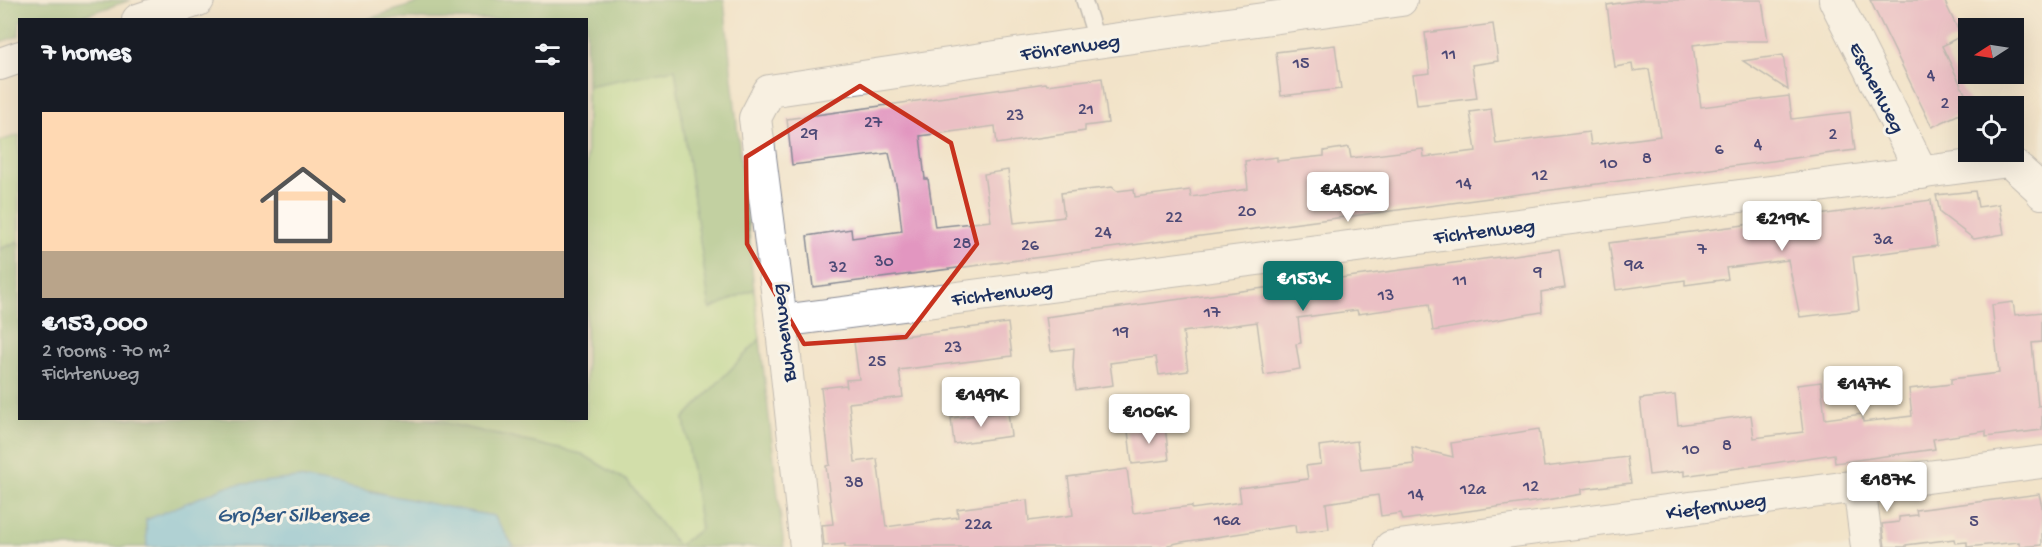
<!DOCTYPE html>
<html lang="en">
<head>
<meta charset="utf-8">
<style>
	:root { --surface:#171b24; --page:#242831; --text:#f1f3f6; --muted:#9ea1a6; --line:#363941; --accent:#0f766e }
	body { margin:0; font-family:"Gochi Hand",sans-serif; background:var(--page); color:var(--text); height:100vh; display:flex; flex-direction:column; font-size:22px; white-space:nowrap }
	* { box-sizing:border-box; margin:0 }
	p { font-size:20px; color:var(--muted) }
	.icon { flex:none; width:33px; height:33px; fill:none; stroke:currentColor; stroke-width:2; stroke-linecap:round; stroke-linejoin:round }
	.map { position:relative; flex:1; overflow:hidden }
	.panel { position:absolute; left:18px; top:18px; width:570px; height:402px; display:flex; flex-direction:column; background:var(--surface); border-radius:0px; box-shadow:0 6px 24px #0002 }
	.panel>* { flex:none }
	.needle { width:39px; rotate:258deg }
	.controls { position:absolute; left:1958px; top:18px; display:grid; gap:12px }
	.controls a { display:grid; place-items:center; width:66px; height:66px; border-radius:0px; background:var(--surface); box-shadow:0 6px 24px #0002; font-size:30px }
	.price { position:absolute; translate:-50% -51px; padding:0 14px; border-radius:6px; background:#fff; color:#222; font-size:20px; line-height:39px; filter:drop-shadow(0 2px 3px #0008) }
	.price::after { content:''; position:absolute; left:50%; top:36px; width:18px; height:14px; margin-left:-9px; background:inherit; clip-path:polygon(0 0,100% 0,50% 100%) }
	.price.on { background:var(--accent); color:#fff }
	ul { padding:0; list-style:none }
	li { display:grid; align-content:center; gap:12px; height:318px; padding:0 24px }
	li+li { border-top:2px solid var(--line) }
	li span { display:grid; place-items:center; height:186px; border-radius:0px; color:#555 }
	li>.icon { margin-inline-start:auto }
	span .icon { width:108px; height:108px; fill:#fffc; stroke-width:1 }
	li b { font-size:26px }
	h2 { display:flex; justify-content:space-between; align-items:center; height:72px; padding:0 24px; font-size:26px }
	.map>svg:first-child { display:block }
</style>
</head>
<body>
<div class="map">
<svg width="2042" height="547" viewBox="0 0 2042 547">
	<rect width="100%" height="100%" fill="#f7f3e8"/>
	<filter id="ink" filterUnits="userSpaceOnUse"><feTurbulence type="fractalNoise" baseFrequency=".0167" numOctaves="2"/><feDisplacementMap in="SourceGraphic" scale="12" xChannelSelector="R" yChannelSelector="G"/><feConvolveMatrix kernelMatrix="1 2 1 2 8 2 1 2 1" color-interpolation-filters="sRGB"/></filter>
	<filter id="wash" filterUnits="userSpaceOnUse"><feTurbulence type="fractalNoise" baseFrequency=".008" numOctaves="4" result="noise"/><feDisplacementMap in="SourceGraphic" scale="24" xChannelSelector="R" yChannelSelector="G"/><feGaussianBlur stdDeviation="1.35" result="paint"/><feColorMatrix in="noise" values="0 0 0 0 0 0 0 0 0 0 0 0 0 0 0 0 0 1.4 0 .05"/><feComposite in="paint" operator="in"/></filter>
	<g filter="url(#wash)">
		<rect width="100%" height="100%" fill="#f2e3c9"/>
		<g fill="#aad885" stroke="#628472" stroke-width="1.5">
			<path d="M675,68L710,309L754,289L760,339L684,418L701,529L678,546L627,481L582,454L428,419L586,418L587,86Z"/>
			<path d="M19,135V241L0,249V141Z"/>
		</g>
		<g fill="#87b872" stroke="#517468" stroke-width="1.5">
			<path d="M0,0H131L73,19L20,20L19,36L0,42Z"/>
			<path d="M427,0H724L754,289L710,309L675,69L587,86L586,20L368,19Z"/>
			<path d="M19,241L20,418L428,419L582,454L627,481L678,546L701,529L684,418L760,339L784,547H514L494,516L414,502L370,490L146,519L147,547H0V249Z"/>
		</g>
		<path fill="#61bbdf" stroke="#3e759e" stroke-width="1.5" d="M298,478C364,489 429,504 494,516L514,547H147L146,520L227,486Z"/>
		<g id="blocks">
			<g fill="#e296c0">
				<path d="M1641,0H1762L1768,41H1726L1693,45L1701,107L1789,96L1792,119L1850,112L1855,150L813,287L807,236L851,229L852,238L902,231L897,189L889,153L792,165L787,119L1046,83L1047,85L1102,78L1108,123L1085,126V131L997,144L995,126L920,136L925,179H928L935,227L991,221L984,174L1008,170L1014,223L1064,217L1061,193L1112,187L1117,191L1134,189L1135,197L1190,190L1191,197L1248,189L1245,161L1277,157V161L1324,156V151L1349,147L1351,158L1423,149L1424,157L1476,151L1470,112L1491,109L1496,144L1589,132L1591,145L1660,136L1649,69L1633,71L1632,64L1615,67L1607,5Z"/>
				<path d="M1870,0H1944L1961,36L1942,46L1971,106H1968V110L1932,127Z"/>
				<path d="M1493,24L1498,61L1472,65L1477,98L1417,105L1413,75L1430,73L1425,33Z"/>
				<path d="M1335,45L1341,89L1281,96L1276,52Z"/>
				<path d="M1783,55L1788,90L1743,61Z"/>
				<path d="M1975,191L1978,207L1999,204L2004,234L1974,239L1940,213L1936,195Z"/>
				<path d="M1931,200L1937,246L1853,257L1859,310L1800,317L1788,260L1726,268L1728,279L1685,285V280L1616,290L1609,243Z"/>
				<path d="M1559,249L1565,288L1541,292L1542,312L1433,331L1429,304L1358,314L1357,310L1298,318L1301,343L1296,344L1300,369L1264,375L1257,322L1183,332L1188,371L1159,375L1156,357L1110,363L1113,385L1076,390L1073,368L1074,348L1051,351L1046,317Z"/>
				<path d="M2013,302L2015,315L2042,312V342L2032,343L2038,406L2042,405V430L1986,437V431L1933,439L1935,449L1835,463L1834,454L1684,476V471L1649,475L1640,399L1675,395L1678,425L1751,415L1754,438L1803,432L1797,385L1821,382L1825,419L1862,414L1863,422L1912,416L1909,389L1951,384V379L1999,373L1992,305Z"/>
				<path d="M1008,323L1012,356L899,370L903,397L849,403L855,462L877,459L886,527L958,517L957,509L1027,500L1029,521L1073,515L1068,477L1127,469L1133,513L1192,506V509L1241,502L1239,488L1308,479L1306,466L1321,464L1319,446L1357,441L1361,470L1414,464L1412,447L1453,457L1451,443L1539,429L1544,467L1627,457L1631,483L1582,489V494L1547,500L1403,520L1401,513L1381,516L1378,495L1326,503L1329,529L1296,533L1295,525L1182,542L1168,545L1169,547H845V544L824,546L822,525L833,524L826,466L830,465L821,388L846,385L847,388L846,380L859,379L854,342Z"/>
				<path d="M1008,412L1011,436L954,444L951,418Z"/>
				<path d="M1165,426L1169,460L1132,464L1128,431Z"/>
				<path d="M2039,494L2042,506V545L2020,547L2019,542L1967,547V542L1955,543L1954,539L1906,545V547H1885L1882,524L1899,522V517L1917,515L1916,510Z"/>
			</g>
		</g>
	</g>
	<g filter="url(#ink)">
		<use href="#blocks" fill-opacity="0" stroke="#868994" stroke-width="1.5"/>
		<g fill="none" stroke-linecap="round" stroke-linejoin="round">
			<g stroke="#868994" stroke-width="18">
				<path id="lane" d="M1084,0L1097,42"/>
			</g>
			<g stroke="#868994" stroke-width="34">
				<g id="street">
					<path d="M1835,0L1922,173"/>
					<path d="M138,20L198,0"/>
					<path d="M0,64L20,57"/>
					<path d="M781,321L2009,161L2040,189L2042,193"/>
					<path d="M1859,486L1867,547"/>
					<path d="M806,547L781,321L755,118L769,91L1097,42L1401,0"/>
					<path d="M1391,547L2042,462"/>
				</g>
			</g>
			<use href="#lane" stroke="#fff" stroke-width="15"/>
			<use href="#street" stroke="#fff" stroke-width="32"/>
		</g>
	</g>
	<path d="M0 0H2042V547H0ZM860,86L951,143L977,244L906,337L804,344L747,244L746,157Z" fill="#f2e3c9" fill-opacity=".55" fill-rule="evenodd"/>
	<path fill="none" stroke="#c8321e" stroke-width="4.5" stroke-linejoin="round" d="M860,86L951,143L977,244L906,337L804,344L747,244L746,157Z"/>
	<g text-anchor="middle" stroke-width="6" stroke-linejoin="round" paint-order="stroke">
		<g font-size="18" fill="#4d4976">
			<text x="1449" y="59">11</text>
			<text x="1301" y="68">15</text>
			<text x="1931" y="80">4</text>
			<text x="1945" y="108">2</text>
			<text x="1086" y="114">21</text>
			<text x="1015" y="120">23</text>
			<text x="873" y="127">27</text>
			<text x="809" y="138">29</text>
			<text x="1833" y="139">2</text>
			<text x="1758" y="149">4</text>
			<text x="1719" y="154">6</text>
			<text x="1647" y="163">8</text>
			<text x="1609" y="168">10</text>
			<text x="1540" y="180">12</text>
			<text x="1464" y="188">14</text>
			<text x="1247" y="216">20</text>
			<text x="1174" y="222">22</text>
			<text x="1103" y="237">24</text>
			<text x="1883" y="244">3a</text>
			<text x="962" y="248">28</text>
			<text x="1030" y="250">26</text>
			<text x="1702" y="254">7</text>
			<text x="884" y="266">30</text>
			<text x="1634" y="269">9a</text>
			<text x="838" y="272">32</text>
			<text x="1538" y="276">9</text>
			<text x="1460" y="285">11</text>
			<text x="1386" y="300">13</text>
			<text x="1212" y="317">17</text>
			<text x="1121" y="336">19</text>
			<text x="953" y="352">23</text>
			<text x="877" y="366">25</text>
			<text x="1727" y="450">8</text>
			<text x="1691" y="454">10</text>
			<text x="854" y="487">38</text>
			<text x="1531" y="491">12</text>
			<text x="1473" y="494">12a</text>
			<text x="1416" y="499">14</text>
			<text x="1227" y="525">16a</text>
			<text x="1974" y="526">5</text>
			<text x="978" y="529">22a</text>
		</g>
		<g font-size="21" fill="#1b2f5e" stroke="#f7f3e8">
			<text transform="translate(1070 46) rotate(-8)" y="7">Föhrenweg</text>
			<text transform="translate(1878 87) rotate(63)" y="7">Eschenweg</text>
			<text transform="translate(1484 230) rotate(-7)" y="7">Fichtenweg</text>
			<text transform="translate(1002 292) rotate(-7)" y="7">Fichtenweg</text>
			<text transform="translate(782 333) rotate(-97)" y="7">Buchenweg</text>
			<text transform="translate(1716 505) rotate(-8)" y="7">Kiefernweg</text>
		</g>
		<g font-size="22" font-style="italic" fill="#305985" stroke="#f7f3e8">
			<text x="293" y="521">Großer Silbersee</text>
		</g>
	</g>
</svg>
<div class="controls">
<a><svg class="needle" viewBox="-14 -14 28 28"><path d="M0-13l5 13h-10z" fill="#e53935"/><path d="M0 13l5-13h-10z" fill="#9ea1a6"/></svg></a>
<a><svg class="icon" aria-label="locate" viewBox="0 0 24 24"><circle cx="12" cy="12" r="6"/><path d="M12 2v4M12 18v4M2 12h4M18 12h4"/></svg></a>
</div>
<b class="price" style="left:1348px;top:223px">€450K</b>
<b class="price" style="left:1782px;top:252px">€219K</b>
<b class="price on" style="left:1303px;top:312px">€153K</b>
<b class="price" style="left:1863px;top:417px">€147K</b>
<b class="price" style="left:981px;top:428px">€149K</b>
<b class="price" style="left:1149px;top:445px">€106K</b>
<b class="price" style="left:1887px;top:513px">€187K</b>
<section class="panel">
<h2>7 homes<svg class="icon" aria-label="filters" viewBox="0 0 24 24"><path d="M4 7h16M4 17h16"/><circle cx="9" cy="7" r="2"/><circle cx="15" cy="17" r="2"/></svg></h2>
<ul>
<li><span style="background:linear-gradient(#ffd9b3 75%,#b9a48a 0)"><svg class="icon" aria-label="home" viewBox="0 0 24 24"><path d="M3 11l9-7 9 7M6 9v11h12V9"/></svg></span><div><b>€153,000</b><p>2 rooms · 70 m²</p><p>Fichtenweg</p></div></li>
</ul>
</section>
</div>
</body>
</html>
